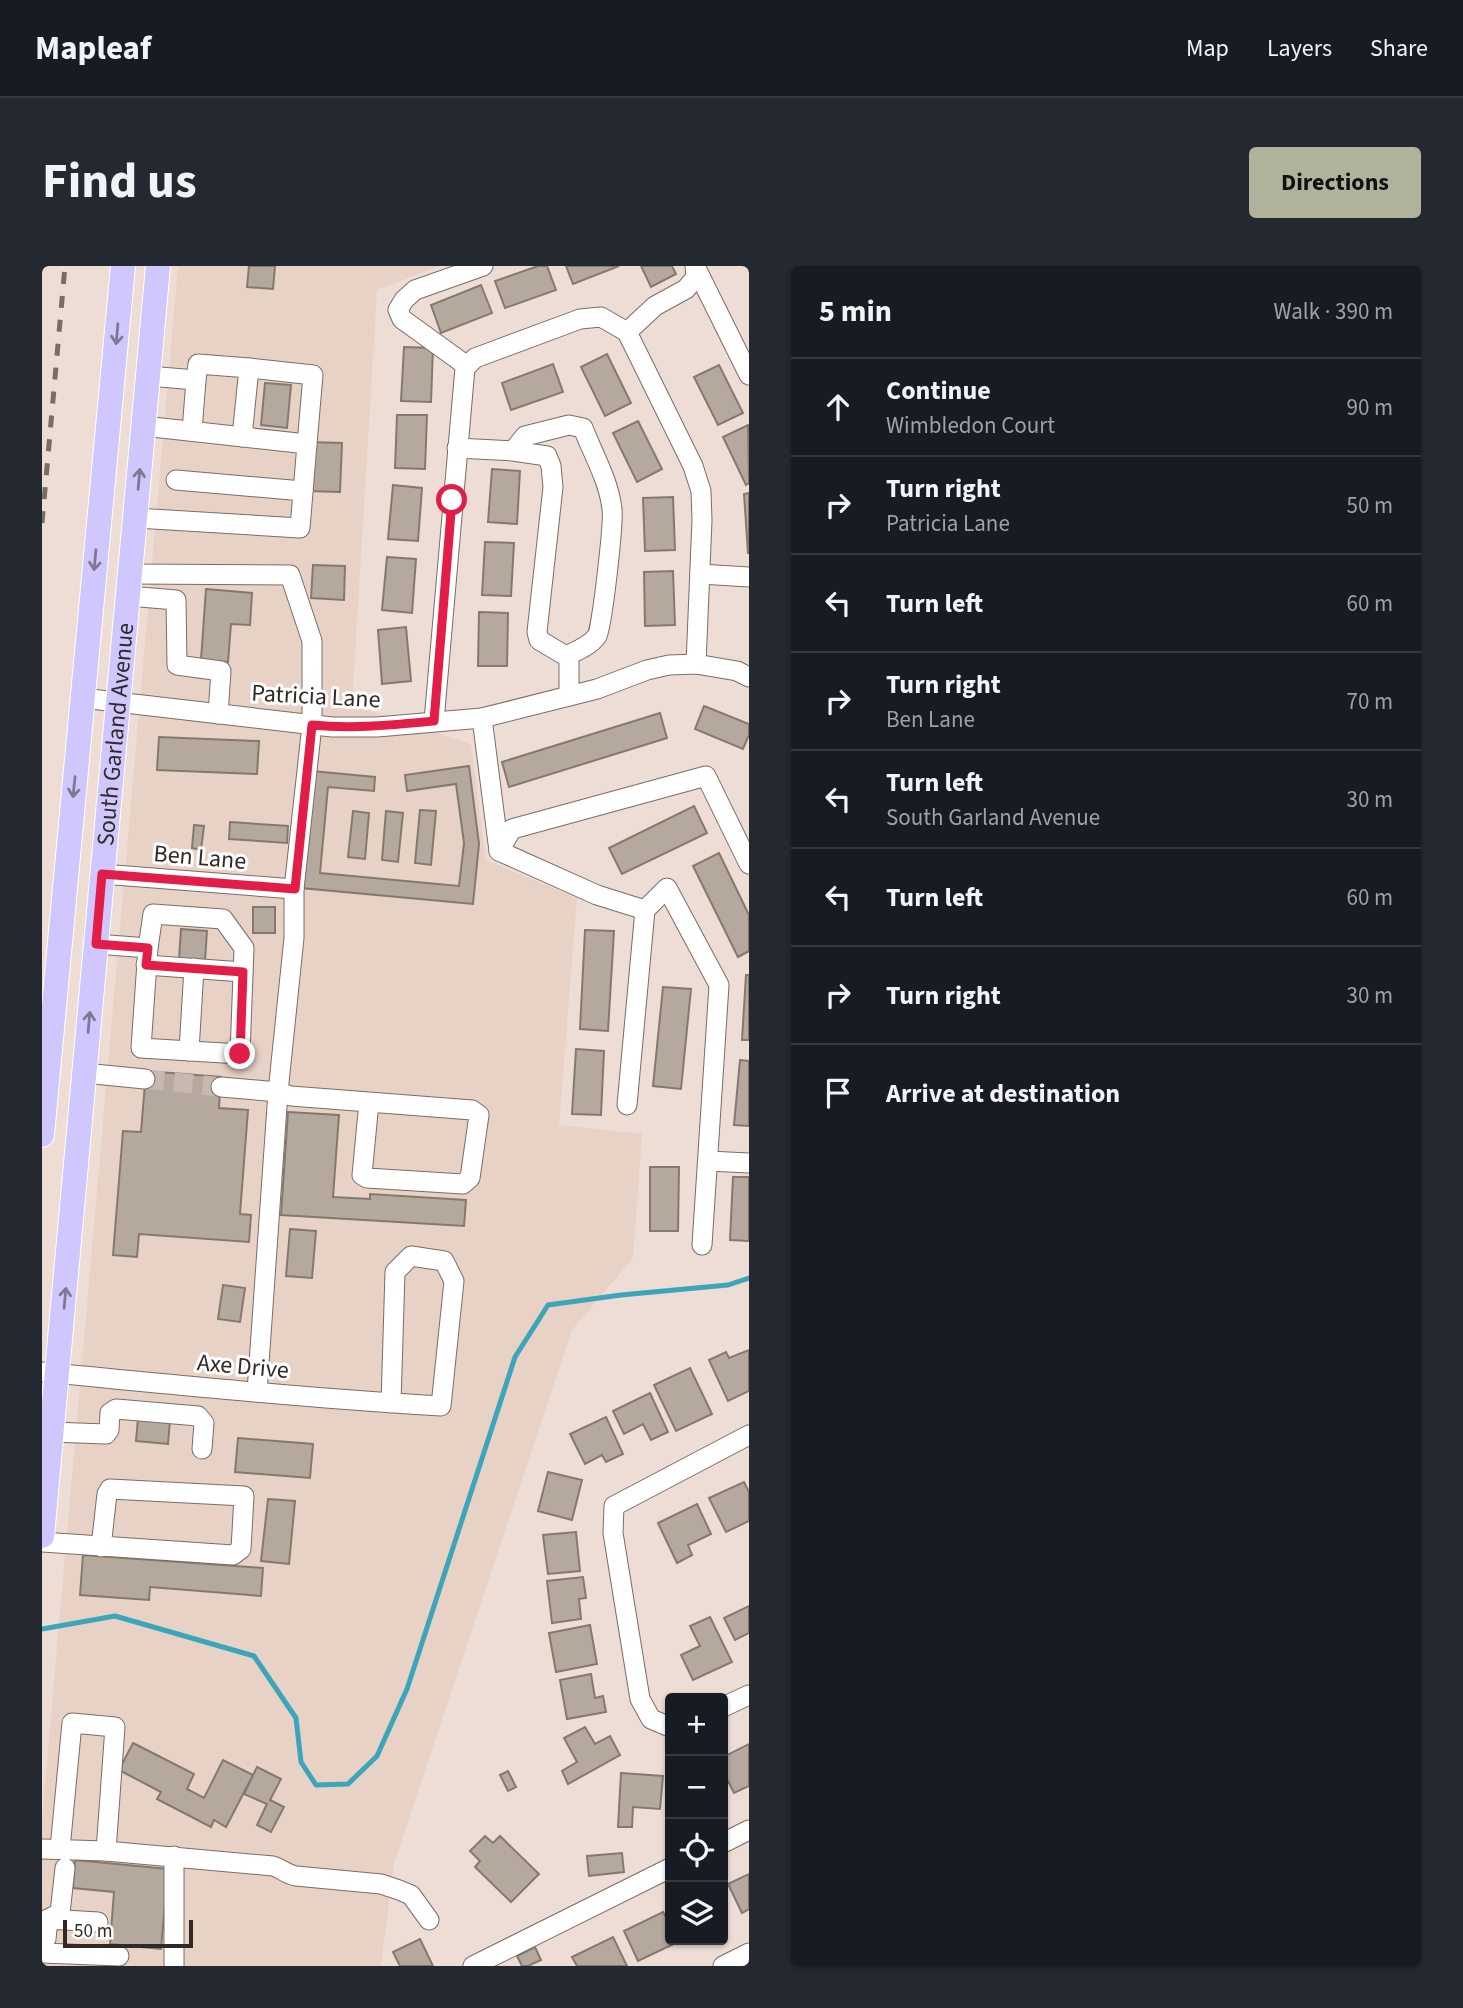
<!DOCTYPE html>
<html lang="en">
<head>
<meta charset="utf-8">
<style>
	body { margin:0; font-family:"Source Sans 3",sans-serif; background:#242831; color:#f1f3f6 }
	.controls { position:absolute; right:21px; bottom:21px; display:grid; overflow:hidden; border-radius:7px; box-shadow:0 2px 5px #0004 }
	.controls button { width:63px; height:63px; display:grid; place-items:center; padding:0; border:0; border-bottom:2px solid #363941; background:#171b24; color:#f1f3f6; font:35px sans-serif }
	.scale { position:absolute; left:21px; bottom:18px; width:130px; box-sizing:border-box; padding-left:7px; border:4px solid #302a27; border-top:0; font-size:19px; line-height:24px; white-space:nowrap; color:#302a27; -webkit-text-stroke:5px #fff; paint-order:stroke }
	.stop { position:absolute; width:21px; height:21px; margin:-16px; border:5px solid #e11d48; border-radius:50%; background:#fff }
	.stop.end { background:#e11d48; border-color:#fff; box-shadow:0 2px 7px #0008 }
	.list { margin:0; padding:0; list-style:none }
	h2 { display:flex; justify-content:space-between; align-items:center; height:91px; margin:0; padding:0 28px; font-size:30px }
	h2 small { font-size:23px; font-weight:400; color:#9ea1a6 }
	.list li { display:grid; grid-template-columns:46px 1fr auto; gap:21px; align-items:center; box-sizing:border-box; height:98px; padding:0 28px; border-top:2px solid #363941 }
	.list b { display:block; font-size:26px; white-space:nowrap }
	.list p { margin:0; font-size:23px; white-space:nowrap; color:#9ea1a6 }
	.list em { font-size:23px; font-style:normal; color:#9ea1a6 }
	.icon { flex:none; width:38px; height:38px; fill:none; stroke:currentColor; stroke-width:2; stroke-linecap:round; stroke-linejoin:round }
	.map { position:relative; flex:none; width:707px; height:1700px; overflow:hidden; border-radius:7px }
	header { display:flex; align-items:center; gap:42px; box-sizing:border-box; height:98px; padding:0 35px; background:#171b24; border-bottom:2px solid #363941 }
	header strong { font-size:33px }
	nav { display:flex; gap:38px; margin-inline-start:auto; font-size:24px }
	.intro { display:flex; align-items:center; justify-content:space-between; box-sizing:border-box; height:168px; padding:0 42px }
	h1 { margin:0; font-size:49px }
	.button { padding:18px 32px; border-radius:7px; background:#b1b29c; color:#111; font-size:24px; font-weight:700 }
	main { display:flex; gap:42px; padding:0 42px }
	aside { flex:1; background:#171b24; border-radius:7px; box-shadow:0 2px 5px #0004 }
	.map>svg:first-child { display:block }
	.built { fill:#e8d2c5 }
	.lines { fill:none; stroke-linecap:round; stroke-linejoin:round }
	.stream { stroke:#3ba6ba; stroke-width:5 }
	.building { fill:#b5a99e; stroke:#85796f; stroke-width:2 }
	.minor-tunnel { stroke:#c7b9b2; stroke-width:19; stroke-dasharray:19 10; stroke-linecap:butt }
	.minor-casing { stroke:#7a6c65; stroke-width:21 }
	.major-casing { stroke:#fff; stroke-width:26 }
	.minor { stroke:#fff; stroke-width:19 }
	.major { stroke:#cfc7fd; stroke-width:24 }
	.rail { stroke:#776d68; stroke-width:5; stroke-dasharray:12 12; stroke-linecap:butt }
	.oneway { stroke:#807892 }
	.route { stroke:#e11d48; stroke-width:9 }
	.labels { text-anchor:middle; stroke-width:6; stroke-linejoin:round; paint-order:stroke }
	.street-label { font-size:24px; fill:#302a27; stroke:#fff }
</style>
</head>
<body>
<header>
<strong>Mapleaf</strong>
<nav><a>Map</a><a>Layers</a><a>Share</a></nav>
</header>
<div class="intro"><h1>Find us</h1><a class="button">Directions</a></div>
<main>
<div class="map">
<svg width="707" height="1700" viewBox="0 0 707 1700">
	<rect width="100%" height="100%" fill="#edddd5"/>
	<polygon class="built" points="136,0 398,0 335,24 310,439 429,478 444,594 535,632 517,859 600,868 591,992 530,1064 352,1598 339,1700 0,1700 0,1553"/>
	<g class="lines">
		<polyline class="stream" points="0,1363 73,1350 212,1390 254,1452 259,1496 274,1519 306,1518 335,1490 365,1423 473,1091 506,1039 579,1029 686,1019 707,1012"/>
	</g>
	<g class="building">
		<polygon points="207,0 233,0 231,23 205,21"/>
		<polygon points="496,0 505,0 514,24 463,42 453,15"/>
		<polygon points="524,0 577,0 531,18"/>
		<polygon points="599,0 630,0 634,8 609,21"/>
		<polygon points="439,19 450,47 399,67 389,39"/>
		<polygon points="362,81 391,82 389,136 359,135"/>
		<polygon points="565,88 589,137 563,150 539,101"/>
		<polygon points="511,98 521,126 469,144 460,117"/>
		<polygon points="677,99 701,147 676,159 652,111"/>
		<polygon points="223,117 249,119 245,162 219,159"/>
		<polygon points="355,149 385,149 383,203 353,202"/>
		<polygon points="596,155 620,203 595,216 571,167"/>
		<polygon points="706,159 707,217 704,219 681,171"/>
		<polygon points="268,176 300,177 298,226 266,225"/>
		<polygon points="450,203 478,205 475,258 446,256"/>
		<polygon points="351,219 380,222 376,275 346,273"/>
		<polygon points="707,227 707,287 706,287 702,228"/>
		<polygon points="631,231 633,284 603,285 601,232"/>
		<polygon points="443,276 472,277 469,330 440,329"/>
		<polygon points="345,291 374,293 370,347 340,344"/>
		<polygon points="271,299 303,300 302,334 269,332"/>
		<polygon points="631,305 633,359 603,360 602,306"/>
		<polygon points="164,323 210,327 208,359 189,358 186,396 159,394"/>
		<polygon points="437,346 466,347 465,400 436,400"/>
		<polygon points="364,361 369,415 340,418 336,364"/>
		<polygon points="662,440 707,458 707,469 701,483 653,463"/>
		<polygon points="618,447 625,472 467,521 460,496"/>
		<polygon points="117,471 217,475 215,508 115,504"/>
		<polygon points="427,500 437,578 431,638 259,622 271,505 333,511 332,525 286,521 278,607 417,620 422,577 414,518 365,525 363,509"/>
		<polygon points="652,540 665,567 580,608 567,582"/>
		<polygon points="378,544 394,545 389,599 373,597"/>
		<polygon points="311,545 327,547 323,593 306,591"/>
		<polygon points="344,545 361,547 356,596 340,594"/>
		<polygon points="188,556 246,560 245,577 187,573"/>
		<polygon points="152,559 162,560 159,584 150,582"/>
		<polygon points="677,587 707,649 707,685 696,691 651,600"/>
		<rect x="211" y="641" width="22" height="26"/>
		<polygon points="139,663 165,665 163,695 137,693"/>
		<polygon points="543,664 572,665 566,765 538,763"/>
		<polygon points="704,709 707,709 707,774 700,774"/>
		<polygon points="621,721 649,723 639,823 611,820"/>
		<polygon points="534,783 562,785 559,849 530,848"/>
		<polygon points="698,794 707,795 707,860 692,859"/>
		<polygon points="104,805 179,811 177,842 206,844 198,948 209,949 207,976 97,968 95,991 71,989 81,865 99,866"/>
		<polygon points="246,846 297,849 291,931 328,933 328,928 424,934 422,960 239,949"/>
		<polygon points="608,901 637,901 636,965 608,965"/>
		<polygon points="691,911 707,911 707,975 688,974"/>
		<polygon points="248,963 274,965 270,1012 244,1010"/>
		<polygon points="181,1019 203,1022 198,1056 176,1053"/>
		<polygon points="707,1084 707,1125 686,1135 667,1094 684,1086 687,1092"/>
		<polygon points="648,1102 670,1148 634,1165 612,1119"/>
		<polygon points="608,1127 626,1166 609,1174 601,1158 582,1168 571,1145"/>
		<polygon points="564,1151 581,1188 564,1196 560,1189 543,1198 528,1168"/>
		<polygon points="96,1152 128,1155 126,1178 94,1175"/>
		<polygon points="196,1172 271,1178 268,1212 193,1206"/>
		<polygon points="506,1206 540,1214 530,1254 496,1245"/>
		<polygon points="702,1216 707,1226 707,1255 684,1266 667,1232"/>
		<polygon points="226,1233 253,1235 247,1298 219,1295"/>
		<polygon points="655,1238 669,1268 646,1279 650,1289 635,1297 616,1257"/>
		<polygon points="534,1266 538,1305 506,1308 501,1269"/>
		<polygon points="41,1289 221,1302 219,1330 108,1321 107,1334 38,1329"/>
		<polygon points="541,1311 544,1332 537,1333 539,1353 510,1357 505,1315"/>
		<polygon points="707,1340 707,1367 693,1374 682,1352"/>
		<polygon points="668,1351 690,1396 651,1414 639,1389 658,1380 648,1360"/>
		<polygon points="548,1359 555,1398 514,1406 507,1367"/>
		<polygon points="549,1408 553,1432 561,1430 564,1446 525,1453 518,1414"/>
		<polygon points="543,1461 553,1478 568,1470 578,1489 526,1518 520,1505 535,1496 522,1472"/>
		<polygon points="91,1477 152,1508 145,1523 162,1532 181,1494 211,1509 184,1561 172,1554 169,1561 115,1533 119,1526 77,1504"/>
		<polygon points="707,1478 707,1520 692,1527 681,1505 681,1491"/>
		<polygon points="215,1501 239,1513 228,1534 242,1541 229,1566 215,1559 225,1538 202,1528"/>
		<polygon points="466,1505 474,1521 466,1525 458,1509"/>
		<polygon points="579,1507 621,1510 618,1543 591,1541 590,1561 576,1561"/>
		<polygon points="443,1570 451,1577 458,1570 497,1608 469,1636 433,1601 438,1595 428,1585"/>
		<polygon points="580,1587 582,1606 547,1610 545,1590"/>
		<polygon points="33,1594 126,1603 119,1683 68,1678 72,1626 31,1622"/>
		<polygon points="707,1608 707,1643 700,1647 686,1618"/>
		<polygon points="621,1646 628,1659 628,1674 635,1674 636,1676 596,1695 582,1665"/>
		<polygon points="571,1671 585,1700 535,1700 530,1691"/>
		<polygon points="378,1673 391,1700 358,1700 351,1686"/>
		<polygon points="493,1681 499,1694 486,1700 480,1700 475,1690"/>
	</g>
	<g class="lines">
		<polyline class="minor-tunnel" points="103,813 179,821"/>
		<defs>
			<g id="minor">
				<polyline points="655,4 707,109"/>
				<polyline points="585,66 613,40 644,23 654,11 653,0"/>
				<polyline points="425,100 360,53 356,44 362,34 373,24 441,0"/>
				<polyline points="106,110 154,114 150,165"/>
				<polyline points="154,114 156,98 207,102"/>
				<polyline points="200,171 207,102 271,109 265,178"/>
				<path d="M415 182 471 185 483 170 527 159 541 162C551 188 567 215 570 243 572 255 560 363 555 370 548 380 534 385 524 390L497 374 495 366 511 221 509 200 505 190 471 185"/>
				<polyline points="134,214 261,225"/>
				<polyline points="94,252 258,262 265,178 101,160"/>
				<polyline points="88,308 248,309 270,375 270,459 252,623 252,672 236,826 179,821"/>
				<polyline points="658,308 707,311"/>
				<polyline points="86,330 134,334 135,399 179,405 176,448"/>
				<polyline points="527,389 527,430"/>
				<polyline points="40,432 290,461 335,461 440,452 555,423 605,404 627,399 654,398 695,405 707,411"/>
				<polyline points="440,452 457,585 555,629 603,644 625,622 677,719 660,979"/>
				<polyline points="392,455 423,102 433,92 538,53 559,51 585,66 651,200 659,225 660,254 654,398"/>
				<polyline points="457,585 470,563 664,510 707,598"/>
				<polyline points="60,608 252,623"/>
				<polygon points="111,648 181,653 202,682 198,788 99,782 106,682"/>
				<polyline points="54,678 106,682"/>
				<polyline points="104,699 201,706"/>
				<polyline points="147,785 152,702"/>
				<polyline points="42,807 103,813"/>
				<polyline points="585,839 603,644"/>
				<polyline points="666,895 707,897"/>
				<path d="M0 1106C133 1119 266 1132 399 1140L412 1015 402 995 369 990 353 1006 349 1137"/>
				<polyline points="215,1126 236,826 249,830 430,844 437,849 428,912 421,918 325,912 320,909 327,836"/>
				<polyline points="9,1166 64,1168 67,1164 68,1147 74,1143 156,1150 162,1157 160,1183"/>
				<polyline points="0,1276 191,1289 199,1283 202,1230 68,1223 65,1228 59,1281"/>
				<polyline points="681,1441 707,1429"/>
				<polyline points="628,1461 609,1453 598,1433 571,1267 572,1240 707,1169"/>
				<polyline points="681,1577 707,1564"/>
				<polyline points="0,1583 64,1585 73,1461 30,1457 18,1583"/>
				<path d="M64 1585 231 1600C241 1603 243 1608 254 1610L339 1618 357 1624 369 1629 387 1654"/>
				<polyline points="6,1653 18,1647 23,1602"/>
				<polyline points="0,1672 4,1673 6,1653 56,1656"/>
				<polyline points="0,1687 77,1690"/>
				<polyline points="132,1700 132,1590"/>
				<polyline points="431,1700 628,1602"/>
				<polyline points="681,1700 707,1687"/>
			</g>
			<g id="major">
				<polyline points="0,869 81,0"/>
				<path id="s1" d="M0 1270 116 0"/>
			</g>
		</defs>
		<use href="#minor" class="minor-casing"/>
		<use href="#major" class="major-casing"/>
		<use href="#minor" class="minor"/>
		<use href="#major" class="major"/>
		<polyline class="rail" points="0,257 23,0"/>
	</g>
	<defs><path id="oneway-shaft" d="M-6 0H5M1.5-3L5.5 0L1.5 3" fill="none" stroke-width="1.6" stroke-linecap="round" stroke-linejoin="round" transform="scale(1.75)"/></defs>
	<g class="oneway">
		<use href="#oneway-shaft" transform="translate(75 68) rotate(95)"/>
		<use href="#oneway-shaft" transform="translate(97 213) rotate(-85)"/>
		<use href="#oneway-shaft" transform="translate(53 294) rotate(95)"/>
		<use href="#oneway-shaft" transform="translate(32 521) rotate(96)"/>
		<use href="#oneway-shaft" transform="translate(47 756) rotate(-85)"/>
		<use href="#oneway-shaft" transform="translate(23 1032) rotate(-85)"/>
	</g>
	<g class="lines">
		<path class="route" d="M198 788 201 706 104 699 106 682 54 678 60 608 253 623 270 459C311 463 351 459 392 455L410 234"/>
	</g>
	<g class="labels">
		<g class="street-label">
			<text transform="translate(274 430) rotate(3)" y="8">Patricia Lane</text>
			<text dy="8" stroke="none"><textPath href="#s1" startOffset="805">South Garland Avenue</textPath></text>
			<text transform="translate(158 591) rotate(5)" y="8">Ben Lane</text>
			<text transform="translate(201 1100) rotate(5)" y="8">Axe Drive</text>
		</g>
	</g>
</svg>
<div class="controls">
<button>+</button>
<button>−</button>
<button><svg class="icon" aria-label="locate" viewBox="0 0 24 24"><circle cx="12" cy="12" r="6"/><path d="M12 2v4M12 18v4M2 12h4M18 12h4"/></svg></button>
<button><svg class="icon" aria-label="layers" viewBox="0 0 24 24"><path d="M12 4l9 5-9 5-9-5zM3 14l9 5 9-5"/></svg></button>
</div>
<div class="scale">50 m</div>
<div class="stop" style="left:410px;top:234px"></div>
<div class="stop end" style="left:198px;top:788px"></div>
</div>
<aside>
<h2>5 min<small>Walk · 390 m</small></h2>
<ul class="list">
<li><svg class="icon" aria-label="ahead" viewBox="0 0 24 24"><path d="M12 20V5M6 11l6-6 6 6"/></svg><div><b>Continue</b><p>Wimbledon Court</p></div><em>90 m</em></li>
<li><svg class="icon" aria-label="right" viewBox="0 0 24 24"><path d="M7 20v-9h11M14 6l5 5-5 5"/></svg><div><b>Turn right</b><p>Patricia Lane</p></div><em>50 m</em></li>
<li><svg class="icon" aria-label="left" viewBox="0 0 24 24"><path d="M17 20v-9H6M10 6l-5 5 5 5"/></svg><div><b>Turn left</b></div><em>60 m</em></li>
<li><svg class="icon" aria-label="right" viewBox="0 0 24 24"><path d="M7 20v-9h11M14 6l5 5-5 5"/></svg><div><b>Turn right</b><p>Ben Lane</p></div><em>70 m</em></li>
<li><svg class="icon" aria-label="left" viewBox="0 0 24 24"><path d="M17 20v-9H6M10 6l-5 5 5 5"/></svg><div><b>Turn left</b><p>South Garland Avenue</p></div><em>30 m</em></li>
<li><svg class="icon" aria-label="left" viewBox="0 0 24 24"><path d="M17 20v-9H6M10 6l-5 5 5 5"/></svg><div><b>Turn left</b></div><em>60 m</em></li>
<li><svg class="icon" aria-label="right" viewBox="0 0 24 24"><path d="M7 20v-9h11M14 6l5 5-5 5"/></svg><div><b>Turn right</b></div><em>30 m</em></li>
<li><svg class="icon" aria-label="arrive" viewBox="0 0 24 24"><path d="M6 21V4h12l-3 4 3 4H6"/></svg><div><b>Arrive at destination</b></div></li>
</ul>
</aside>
</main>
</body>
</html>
